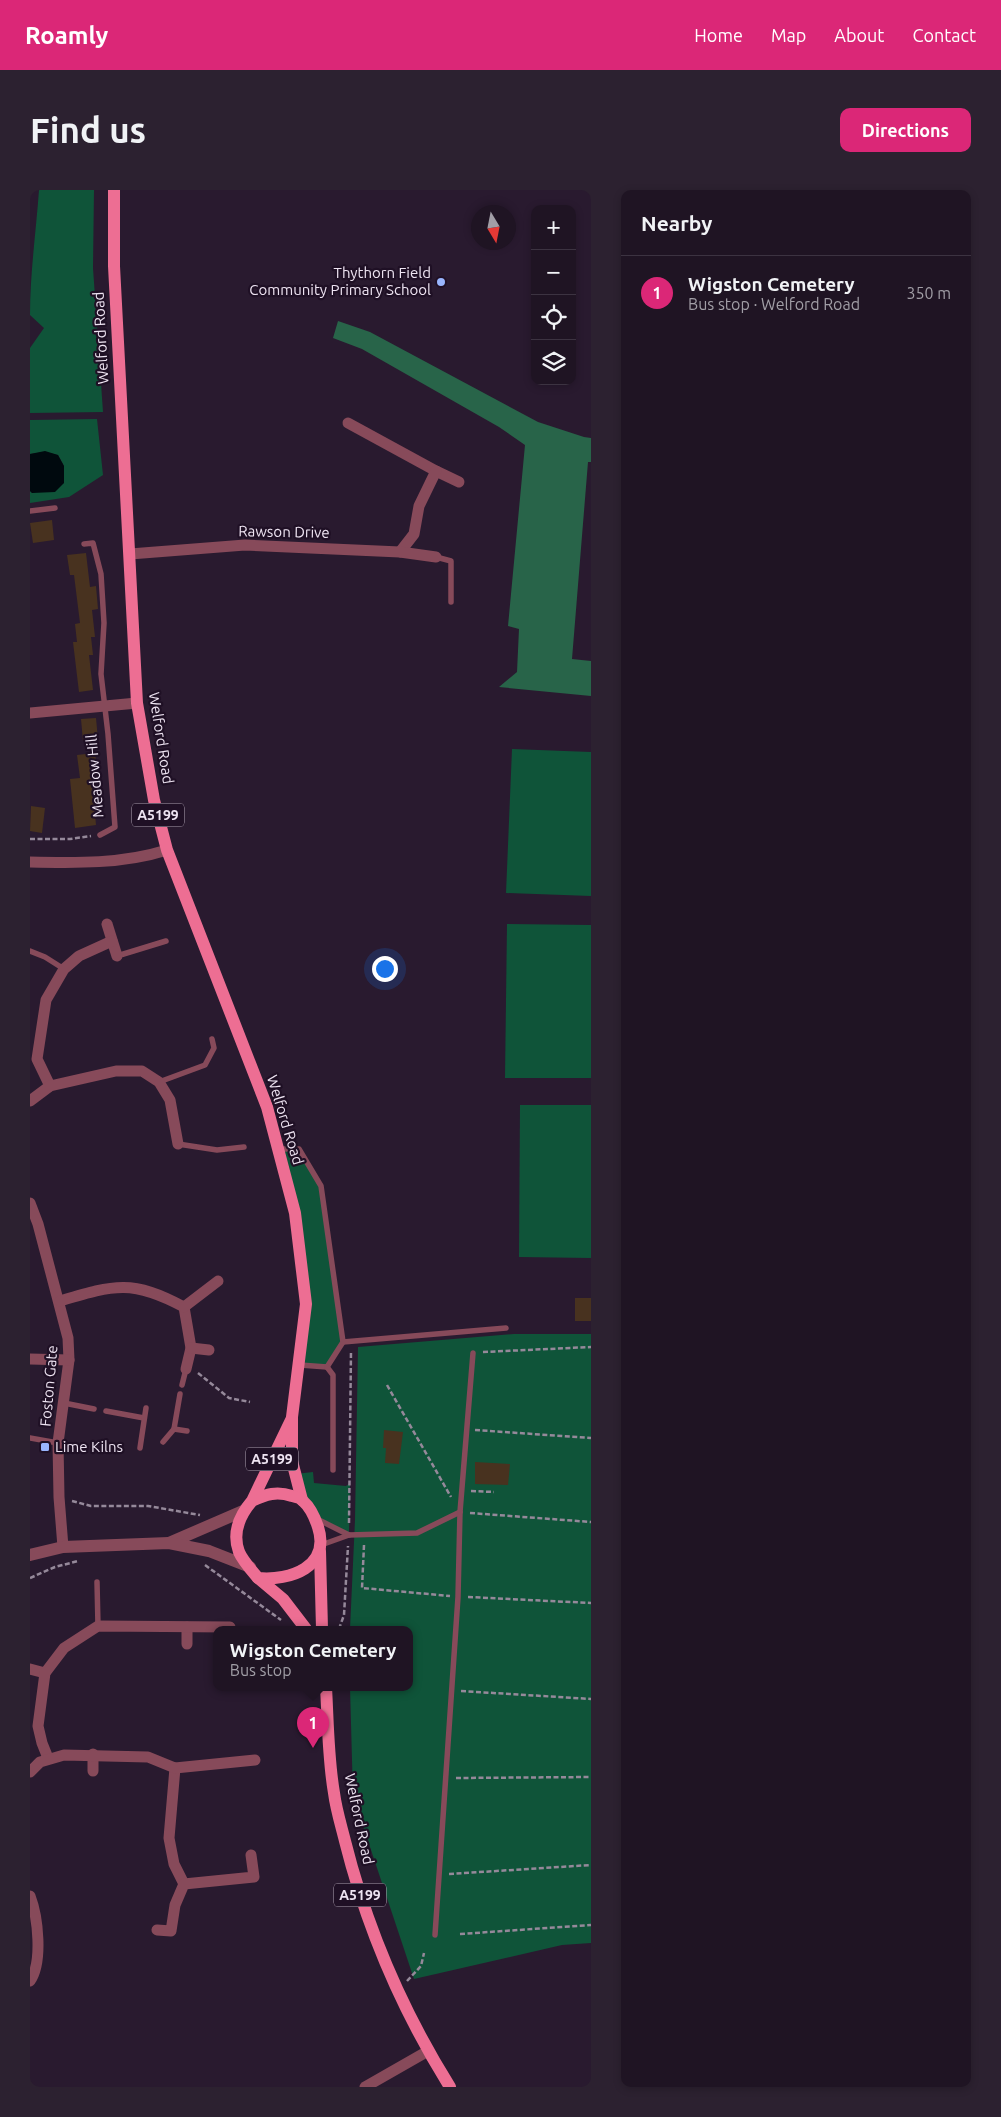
<!DOCTYPE html>
<html lang="en">
<head>
<meta charset="utf-8">
<style>
	body { margin:0; font-family:Ubuntu,sans-serif; background:#2c2130; color:#f1f3f6 }
	.controls { position:absolute; right:15px; top:15px; display:grid; overflow:hidden; border-radius:10px; box-shadow:0 2px 8px #0003 }
	.controls button { width:45px; height:45px; display:grid; place-items:center; padding:0; border:0; border-bottom:1px solid #3c3341; background:#1f1423; color:#f1f3f6; font:25px sans-serif }
	.compass { position:absolute; left:441px; top:15px; width:45px; height:45px; border-radius:50%; background:#1f1423; box-shadow:0 2px 8px #0003; rotate:170deg }
	.you { position:absolute; left:354px; top:778px; width:18px; height:18px; margin:-12px; border:4px solid #fff; border-radius:50%; background:#1a73e8; box-shadow:0 0 0 8px #1a73e833 }
	.badge { display:grid; place-items:center; width:32px; height:32px; border-radius:50%; background:#db2777; color:#fff; font-size:16px; font-weight:700 }
	.pin { position:absolute; translate:-50% -41px; filter:drop-shadow(0 1px 2px #0008) }
	.pin::after { content:''; position:absolute; top:26px; width:18px; height:15px; background:inherit; clip-path:polygon(0 0,100% 0,50% 100%) }
	.popup { position:absolute; left:183px; top:1436px; width:200px; height:65px; box-sizing:border-box; display:grid; place-content:center; border-radius:10px; background:#1f1423; filter:drop-shadow(0 1px 4px #0005); font-size:16px; white-space:nowrap; color:#a19ea6 }
	.popup b { font-size:19px; color:#f1f3f6 }
	.popup::after { content:''; position:absolute; left:50%; top:100%; margin-left:-10px; border:10px solid transparent; border-top-color:#1f1423 }
	.list { margin:0; padding:0; list-style:none }
	h2 { display:flex; justify-content:space-between; align-items:center; height:65px; margin:0; padding:0 20px; font-size:21px }
	h2 small { font-size:16px; font-weight:400; color:#a19ea6 }
	.list li { display:grid; grid-template-columns:32px 1fr auto; gap:15px; align-items:center; box-sizing:border-box; height:75px; padding:0 20px; border-top:1px solid #3c3341 }
	.list b { display:block; font-size:19px; white-space:nowrap }
	.list p { margin:0; font-size:16px; white-space:nowrap; color:#a19ea6 }
	.list em { font-size:16px; font-style:normal; color:#a19ea6 }
	.icon { flex:none; width:28px; height:28px; fill:none; stroke:currentColor; stroke-width:2; stroke-linecap:round; stroke-linejoin:round }
	.map { position:relative; flex:none; width:561px; height:1897px; overflow:hidden; border-radius:10px }
	header { display:flex; align-items:center; gap:30px; box-sizing:border-box; height:70px; padding:0 25px; background:#db2777; color:#fff }
	header strong { font-size:24px }
	nav { display:flex; gap:28px; margin-inline-start:auto; font-size:18px }
	.intro { display:flex; align-items:center; justify-content:space-between; box-sizing:border-box; height:120px; padding:0 30px }
	h1 { margin:0; font-size:35px }
	.button { padding:12px 22px; border-radius:10px; background:#db2777; color:#fff; font-size:18px; font-weight:700 }
	main { display:flex; gap:30px; padding:0 30px }
	aside { flex:1; background:#1f1423; border-radius:10px; box-shadow:0 2px 8px #0003 }
	.map>svg:first-child { display:block }
	.green { fill:#0f5439 }
	.forest { fill:#286449 }
	.water { fill:#00090e }
	.building { fill:#48321f }
	.lines { fill:none; stroke-linecap:round; stroke-linejoin:round }
	.path { stroke:#95899a; stroke-width:2.5; stroke-dasharray:5 2.5; stroke-linecap:butt }
	.service { stroke:#874a5a; stroke-width:5.5 }
	.minor { stroke:#874a5a; stroke-width:11 }
	.tertiary { stroke:#874a5a; stroke-width:12 }
	.primary { stroke:#ed6e93; stroke-width:12 }
	.poi-dot { fill:#99b5fd; stroke:#1f1025; stroke-width:2 }
	.labels { text-anchor:middle; stroke-width:4.5; stroke-linejoin:round; paint-order:stroke }
	.shield { fill:#1f1025; stroke:#b0a4b4; stroke-width:1 }
	.shield-label { font-size:14px; font-weight:bold; fill:#eee4f2 }
	.poi-label { font-size:15px; fill:#eee4f2; stroke:#1f1025; text-anchor:end }
	.street-label { font-size:15px; fill:#eee4f2; stroke:#1f1025 }
</style>
</head>
<body>
<header>
<strong>Roamly</strong>
<nav><a>Home</a><a>Map</a><a>About</a><a>Contact</a></nav>
</header>
<div class="intro"><h1>Find us</h1><a class="button">Directions</a></div>
<main>
<div class="map">
<svg width="561" height="1897" viewBox="0 0 561 1897">
	<rect width="100%" height="100%" fill="#291a2f"/>
	<g class="green">
		<path d="M9 0H64L63 78 73 222 0 223V158L14 138 0 125C0 83 6 42 9 0Z"/>
		<polygon points="67,229 73,285 39,307 0,313 0,301 2,303 34,293 34,276 28,265 15,262 0,264 0,230"/>
		<polygon points="482,559 561,562 561,706 476,703"/>
		<polygon points="477,734 561,735 561,888 475,888"/>
		<polygon points="490,915 561,915 561,1068 489,1067"/>
		<polygon points="248,959 269,959 291,996 313,1152 297,1177 270,1175 276,1114"/>
		<polygon points="484,1144 561,1144 561,1753 532,1755 384,1789 323,1606 320,1497 379,1497 379,1439 320,1439 325,1330 328,1157"/>
		<polygon points="283,1282 284,1293 316,1296 320,1293 319,1345 285,1327 265,1284"/>
	</g>
	<polygon class="forest" points="308,131 340,142 508,232 554,247 561,248 561,272 558,272 542,469 561,471 561,506 469,497 487,482 489,439 478,436 495,255 469,237 332,159 303,148"/>
	<polygon class="water" points="15,261 28,265 34,276 34,293 25,302 2,303 0,301 0,264"/>
	<g class="building">
		<polygon points="22,330 24,350 3,353 0,333"/>
		<polygon points="56,363 60,397 66,396 68,419 62,420 65,447 61,447 63,465 59,465 63,500 49,502 43,452 47,452 45,434 50,433 44,385 40,385 37,365"/>
		<polygon points="66,528 68,550 53,551 51,529"/>
		<polygon points="65,563 67,578 61,579 66,635 45,638 40,589 50,588 47,565"/>
		<polygon points="1,616 15,618 12,643 0,641"/>
		<rect x="545" y="1108" width="16" height="23"/>
		<polygon points="354,1240 373,1242 369,1274 355,1273 356,1258 353,1258"/>
		<polygon points="445,1272 480,1274 478,1295 445,1294"/>
	</g>
	<g class="lines">
		<g class="path">
			<polyline points="0,649 40,649 61,646"/>
			<polyline points="453,1162 561,1157"/>
			<polyline points="168,1183 199,1208 220,1212"/>
			<polyline points="357,1195 421,1307"/>
			<polyline points="445,1240 561,1248"/>
			<polyline points="441,1301 464,1302"/>
			<polyline points="42,1311 61,1316 118,1316 170,1325"/>
			<polyline points="440,1323 561,1332"/>
			<polyline points="319,1333 321,1161"/>
			<polyline points="334,1355 332,1398 420,1406"/>
			<polyline points="175,1375 251,1430"/>
			<polyline points="0,1388 25,1377 48,1371"/>
			<polyline points="438,1407 561,1413"/>
			<polyline points="309,1439 314,1425 318,1356"/>
			<polyline points="431,1501 561,1509"/>
			<polyline points="426,1588 561,1587"/>
			<polyline points="419,1684 561,1675"/>
			<polyline points="430,1744 561,1735"/>
			<polyline points="377,1791 391,1776 394,1763"/>
		</g>
		<g class="service">
			<polyline points="0,321 25,318"/>
			<polyline points="54,354 63,353 71,384 74,433 71,484 78,544 85,637 70,645"/>
			<polyline points="406,367 421,371 421,412"/>
			<polyline points="0,761 15,767 34,779"/>
			<polyline points="87,766 136,751"/>
			<polyline points="129,892 175,875 184,858 182,849"/>
			<polyline points="148,954 187,960 214,957"/>
			<polyline points="248,959 269,959 291,996 313,1152 297,1177 270,1175"/>
			<polyline points="313,1152 476,1138"/>
			<polyline points="297,1177 303,1185 303,1280"/>
			<polyline points="152,1195 156,1179"/>
			<polyline points="34,1213 64,1219"/>
			<polyline points="76,1221 114,1228"/>
			<polyline points="144,1239 150,1204"/>
			<polyline points="0,1248 28,1253"/>
			<polyline points="133,1252 144,1239 157,1241"/>
			<polyline points="110,1258 116,1218"/>
			<polyline points="287,1329 319,1345"/>
			<polyline points="291,1355 319,1345 387,1343 430,1322"/>
			<polyline points="67,1392 68,1436"/>
			<polyline points="405,1745 428,1407 430,1322 443,1163"/>
		</g>
		<g class="minor">
			<polyline points="318,233 406,281 429,292"/>
			<polyline points="370,362 384,344 389,316 406,281"/>
			<polyline points="100,364 215,355 370,362 406,367"/>
			<polyline points="0,523 107,513"/>
			<path d="M0 672C46 673 93 674 137 660"/>
			<polyline points="77,734 87,766"/>
			<polyline points="20,896 7,869 16,810 34,779 49,766 82,751"/>
			<polyline points="0,911 20,896 86,881 112,881 129,892 140,910 148,954"/>
			<polyline points="0,1013 8,1034 38,1148 39,1170 28,1253 29,1307 33,1357"/>
			<path d="M30 1111C84 1095 102 1089 154 1117L161 1158 156 1179"/>
			<polyline points="154,1117 188,1091"/>
			<polyline points="161,1158 179,1160"/>
			<polyline points="0,1169 39,1170"/>
			<polyline points="157,1437 157,1454"/>
			<polyline points="0,1479 15,1483"/>
			<polyline points="63,1564 63,1581"/>
			<polyline points="18,1568 12,1553 8,1536 15,1483 34,1458 68,1436 200,1437"/>
			<polyline points="145,1578 139,1648 144,1674 154,1694"/>
			<polyline points="0,1582 10,1572 34,1565 118,1567 145,1578 225,1570"/>
			<path d="M0 1706C8 1727 13 1772 0 1791"/>
			<polyline points="127,1740 141,1741 145,1715 154,1694 224,1687 221,1665"/>
			<polyline points="335,1897 398,1861"/>
		</g>
		<g class="tertiary">
			<polyline points="139,1353 213,1321"/>
			<polyline points="0,1365 33,1357 139,1353 179,1361 220,1377"/>
		</g>
		<g class="primary">
			<polyline points="84,0 84,76 107,513 124,610 137,660 237,917 265,1023 276,1114 262,1227 262,1271 272,1310"/>
			<path d="M222 1311C236 1304 247 1301 262 1306 266 1307 271 1308 273 1311 280 1317 285 1328 288 1337 301 1377 260 1391 228 1388 222 1381 213 1371 209 1362 202 1343 210 1325 222 1311L261 1230"/>
			<polyline points="290,1361 292,1439"/>
			<polyline points="228,1388 253,1409 276,1439"/>
			<path d="M296 1497C298 1532 298 1568 304 1603 306 1619 311 1635 315 1651 337 1739 372 1820 420 1897"/>
		</g>
	</g>
	<g class="poi-dot">
		<circle cx="411" cy="92" r="5"/>
		<rect x="10" y="1252" width="10" height="10" rx="2.5"/>
	</g>
	<g class="labels">
		<g class="shield">
			<rect x="102" y="613.5" width="52" height="23" rx="4"/>
			<rect x="216" y="1257.5" width="52" height="23" rx="4"/>
			<rect x="304" y="1693.5" width="52" height="23" rx="4"/>
		</g>
		<g class="shield-label">
			<text x="128" y="630">A5199</text>
			<text x="242" y="1274">A5199</text>
			<text x="330" y="1710">A5199</text>
		</g>
		<g class="poi-label">
			<text x="401" y="88">Thythorn Field<tspan x="401" dy="17">Community Primary School</tspan></text>
			<text x="25" y="1262" text-anchor="start">Lime Kilns</text>
		</g>
		<g class="street-label">
			<text transform="translate(71 148) rotate(-93)" y="5">Welford Road</text>
			<text transform="translate(254 342) rotate(1)" y="5">Rawson Drive</text>
			<text transform="translate(131 548) rotate(81)" y="5">Welford Road</text>
			<text transform="translate(65 586) rotate(-95)" y="5">Meadow Hill</text>
			<text transform="translate(255 930) rotate(73)" y="5">Welford Road</text>
			<text transform="translate(19 1196) rotate(-85)" y="5">Foston Gate</text>
			<text transform="translate(329 1629) rotate(78)" y="5">Welford Road</text>
		</g>
	</g>
</svg>
<div class="controls">
<button>+</button>
<button>−</button>
<button><svg class="icon" aria-label="locate" viewBox="0 0 24 24"><circle cx="12" cy="12" r="6"/><path d="M12 2v4M12 18v4M2 12h4M18 12h4"/></svg></button>
<button><svg class="icon" aria-label="layers" viewBox="0 0 24 24"><path d="M12 4l9 5-9 5-9-5zM3 14l9 5 9-5"/></svg></button>
</div>
<svg class="compass" viewBox="-18 -18 36 36"><path d="M0-13l5 13h-10z" fill="#e53935"/><path d="M0 13l5-13h-10z" fill="#a19ea6"/></svg>
<div class="you"></div>
<div class="pin badge" style="left:283px;top:1558px">1</div>
<div class="popup"><b>Wigston Cemetery</b>Bus stop</div>
</div>
<aside>
<h2>Nearby<small></small></h2>
<ul class="list">
<li><span class="badge">1</span><div><b>Wigston Cemetery</b><p>Bus stop · Welford Road</p></div><em>350 m</em></li>
</ul>
</aside>
</main>
</body>
</html>
